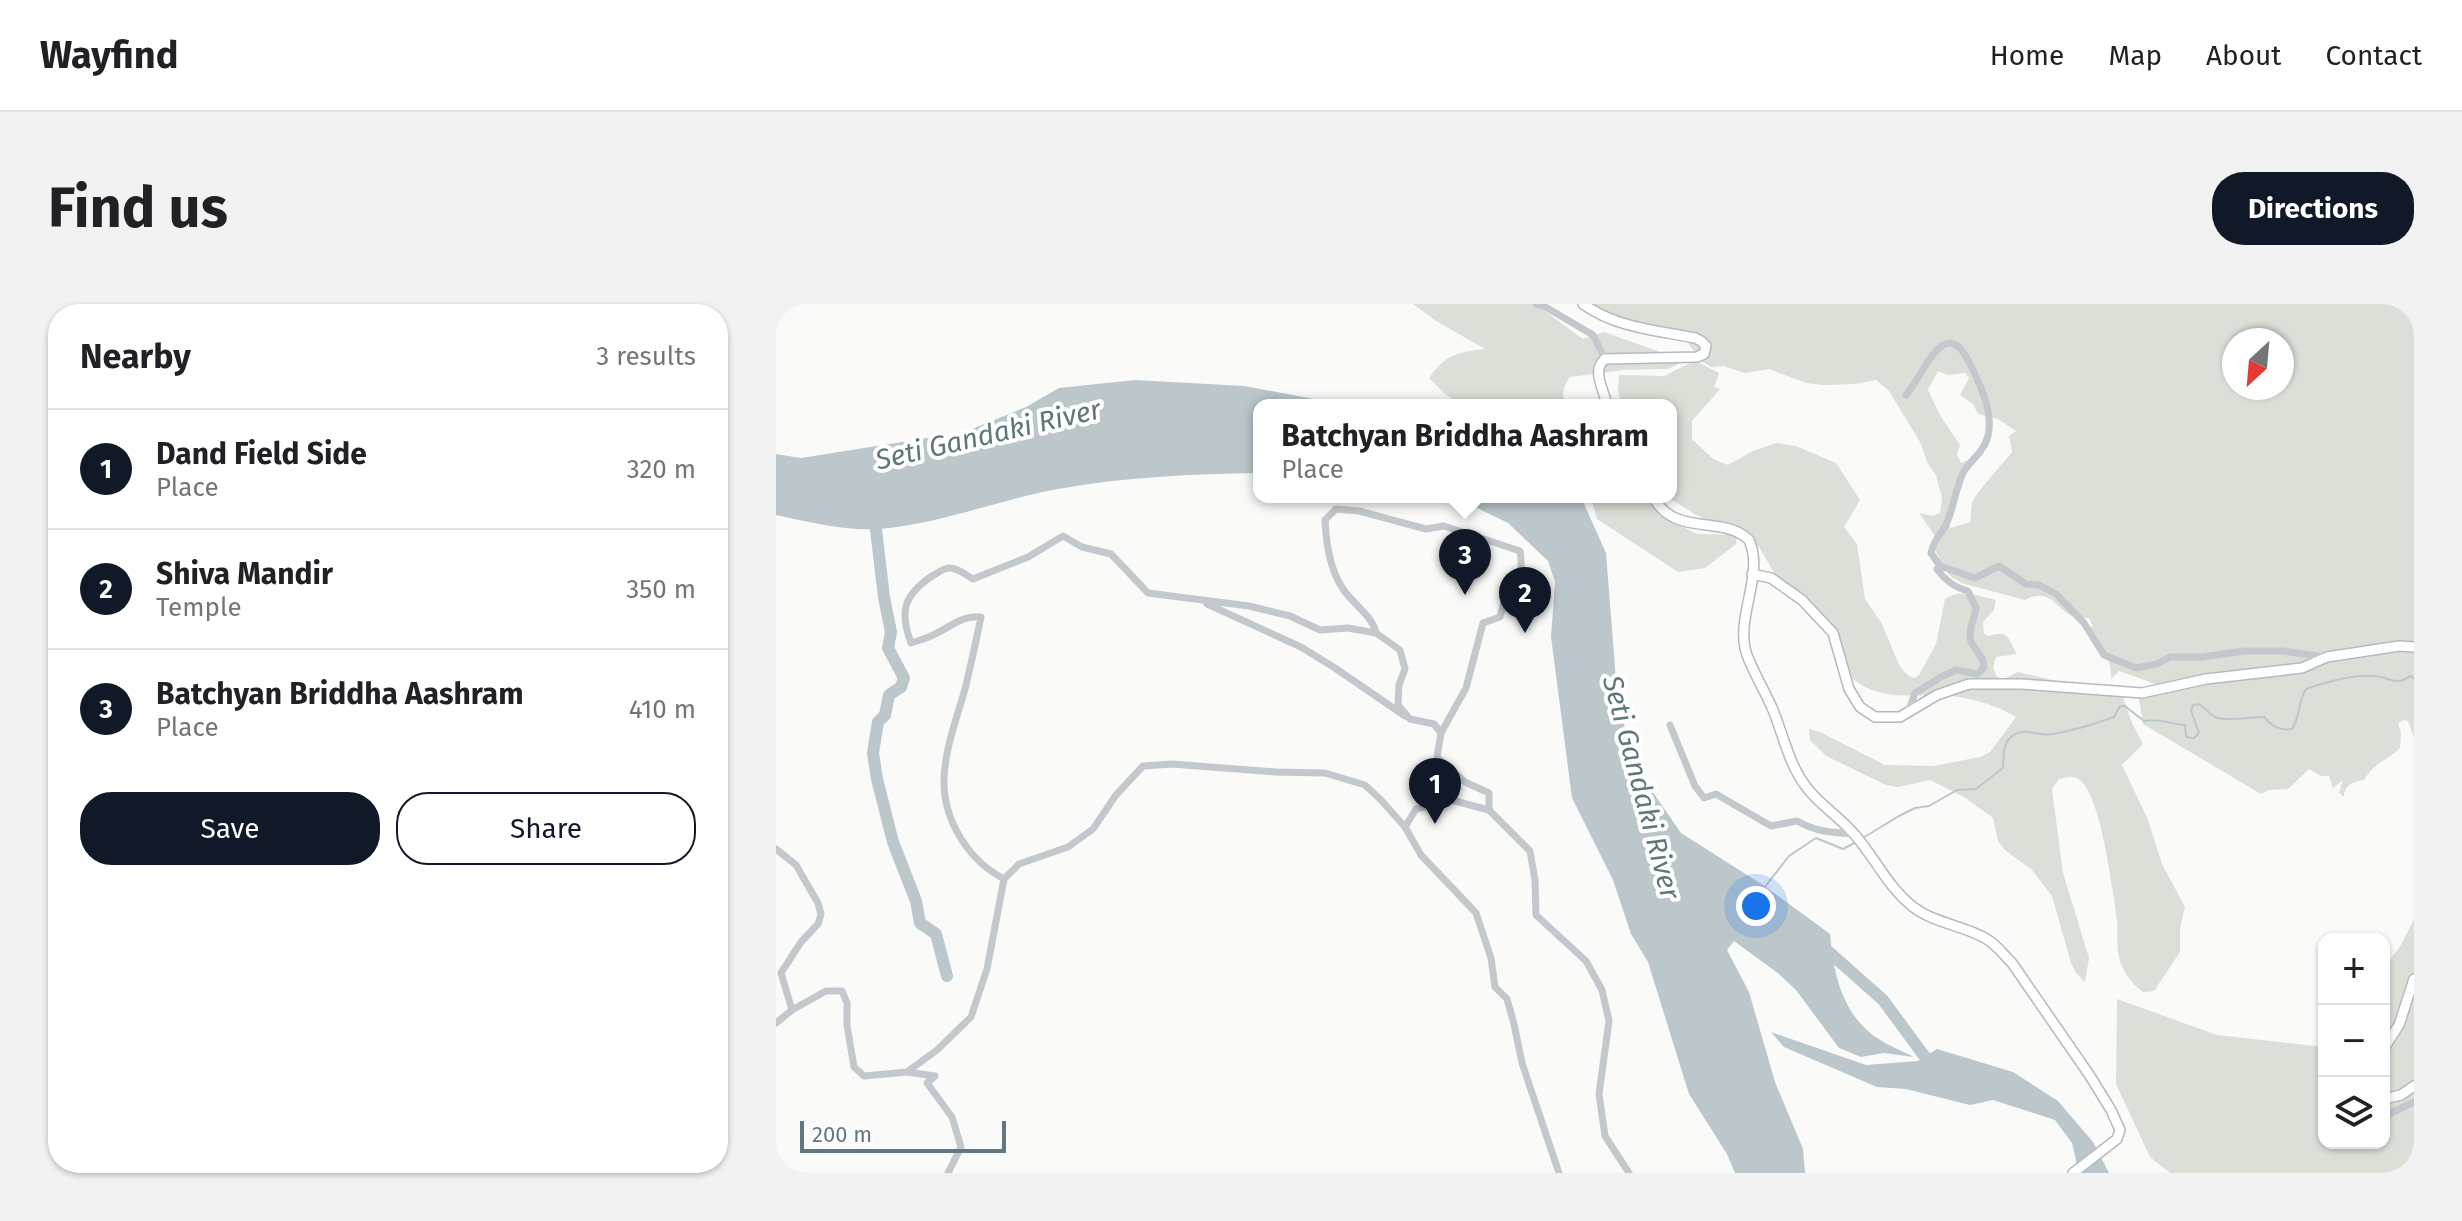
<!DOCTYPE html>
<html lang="en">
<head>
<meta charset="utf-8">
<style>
	body { margin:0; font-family:"Fira Sans",sans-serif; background:#f2f2f2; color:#202124 }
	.controls { position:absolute; right:24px; bottom:24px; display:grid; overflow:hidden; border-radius:16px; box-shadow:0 2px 6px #0004 }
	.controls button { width:72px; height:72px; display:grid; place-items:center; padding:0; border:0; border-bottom:2px solid #e0e0e0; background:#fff; color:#202124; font:40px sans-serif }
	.compass { position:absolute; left:1446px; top:24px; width:72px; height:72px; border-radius:50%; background:#fff; box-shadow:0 2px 6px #0004; rotate:206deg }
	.scale { position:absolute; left:24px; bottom:20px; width:206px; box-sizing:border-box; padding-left:8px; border:4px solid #657683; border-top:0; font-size:22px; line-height:28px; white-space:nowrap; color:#657683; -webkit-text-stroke:6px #fff; paint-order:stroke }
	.you { position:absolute; left:980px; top:602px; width:28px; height:28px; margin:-20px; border:6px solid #fff; border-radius:50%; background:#1a73e8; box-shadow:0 0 0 12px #1a73e833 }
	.badge { display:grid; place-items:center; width:52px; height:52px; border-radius:50%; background:#111827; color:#fff; font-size:26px; font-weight:700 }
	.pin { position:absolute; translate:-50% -66px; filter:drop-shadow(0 2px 4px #0008) }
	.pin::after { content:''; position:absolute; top:42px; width:28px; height:24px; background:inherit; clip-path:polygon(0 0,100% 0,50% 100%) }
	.popup { position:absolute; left:477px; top:95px; width:424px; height:104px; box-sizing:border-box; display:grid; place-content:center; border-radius:16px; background:#fff; filter:drop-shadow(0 2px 6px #0005); font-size:26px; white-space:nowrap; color:#757577 }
	.popup b { font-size:30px; color:#202124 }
	.popup::after { content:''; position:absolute; left:50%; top:100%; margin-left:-16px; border:16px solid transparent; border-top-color:#fff }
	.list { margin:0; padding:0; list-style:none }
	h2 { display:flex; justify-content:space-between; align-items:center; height:104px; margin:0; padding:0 32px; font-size:34px }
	h2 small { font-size:26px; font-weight:400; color:#757577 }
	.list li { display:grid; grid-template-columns:52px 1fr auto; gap:24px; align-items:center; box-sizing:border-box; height:120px; padding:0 32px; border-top:2px solid #e0e0e0 }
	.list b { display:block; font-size:30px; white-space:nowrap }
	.list p { margin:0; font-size:26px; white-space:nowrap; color:#757577 }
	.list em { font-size:26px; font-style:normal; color:#757577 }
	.actions { display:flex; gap:16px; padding:24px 32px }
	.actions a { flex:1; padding:18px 0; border:2px solid #111827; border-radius:32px; text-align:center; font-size:28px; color:#111827 }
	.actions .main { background:#111827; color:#fff }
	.icon { flex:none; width:44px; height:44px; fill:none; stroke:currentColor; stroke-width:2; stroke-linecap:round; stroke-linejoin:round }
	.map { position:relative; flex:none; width:1638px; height:869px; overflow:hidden; border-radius:32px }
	header { display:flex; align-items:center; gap:48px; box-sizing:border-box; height:112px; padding:0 40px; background:#fff; border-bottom:2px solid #e0e0e0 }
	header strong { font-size:38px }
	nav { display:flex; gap:44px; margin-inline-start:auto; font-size:28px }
	.intro { display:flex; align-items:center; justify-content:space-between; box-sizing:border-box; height:192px; padding:0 48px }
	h1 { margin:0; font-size:56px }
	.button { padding:20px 36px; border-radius:32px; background:#111827; color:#fff; font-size:28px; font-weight:700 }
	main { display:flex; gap:48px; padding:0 48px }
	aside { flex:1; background:#fff; border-radius:32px; box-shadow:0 2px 6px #0004 }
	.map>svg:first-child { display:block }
	.green { fill:#dadfd7; fill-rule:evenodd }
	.water { fill:#bbc7cb }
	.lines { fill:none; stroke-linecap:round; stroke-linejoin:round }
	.stream { stroke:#bbc7cb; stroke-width:2 }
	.river { stroke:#bbc7cb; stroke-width:12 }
	.major-casing { stroke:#b5babe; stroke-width:12 }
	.minor { stroke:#c3c8cc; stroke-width:7 }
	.major { stroke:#fff; stroke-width:9 }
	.labels { text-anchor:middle; stroke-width:8; stroke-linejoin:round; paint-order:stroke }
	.water-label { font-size:28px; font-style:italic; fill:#60757c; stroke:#fff }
</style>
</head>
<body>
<header>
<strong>Wayfind</strong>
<nav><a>Home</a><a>Map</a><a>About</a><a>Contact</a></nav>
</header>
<div class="intro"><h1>Find us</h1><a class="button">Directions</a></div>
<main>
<aside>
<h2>Nearby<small>3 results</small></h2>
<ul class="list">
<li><span class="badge">1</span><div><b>Dand Field Side</b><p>Place</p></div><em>320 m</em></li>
<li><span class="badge">2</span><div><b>Shiva Mandir</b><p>Temple</p></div><em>350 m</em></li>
<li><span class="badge">3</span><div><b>Batchyan Briddha Aashram</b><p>Place</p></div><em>410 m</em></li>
</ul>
<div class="actions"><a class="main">Save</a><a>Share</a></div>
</aside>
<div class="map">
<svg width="1638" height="869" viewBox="0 0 1638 869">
	<rect width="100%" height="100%" fill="#fafaf8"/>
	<g class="green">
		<path d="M637 0H759L807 35 828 28 909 57 892 65 848 66 794 73C787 83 785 89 790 101H685L668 89 653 74C670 50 682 48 709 45L660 17Z"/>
		<path d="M813 0H1638V433L1632 417 1627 416 1622 420 1625 429 1624 444C1609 458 1599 458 1588 476 1577 478 1568 481 1568 493L1563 489 1567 476 1557 484 1553 472H1545L1533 465 1512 485 1493 486 1485 490 1367 420 1363 395 1376 391 1385 382 1343 367 1335 375C1337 356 1325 344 1313 331L1316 321 1313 314C1307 314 1299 314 1294 311 1278 301 1272 284 1249 296L1185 279 1172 270 1159 246 1172 221 1175 224 1194 218C1195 212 1195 205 1196 199 1197 192 1229 157 1236 148L1233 132 1240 127 1222 115 1202 110 1197 100 1184 91 1193 74 1189 69 1172 71 1162 67 1152 86 1165 113 1184 141 1181 150 1185 159 1194 155 1169 220 1159 232 1143 209 1156 212 1164 209 1166 194 1160 171 1152 160 1144 138 1113 87 1100 76 1079 80 1048 81 1030 79 993 65 969 69 947 62 935 63 925 57 906 31 844 15ZM1458 36H1506V84H1458Z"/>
		<path d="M922 58 943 69 938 83 944 85 916 117V135L937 155 952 161 977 147 1000 139 1020 142 1060 159 1084 196 1068 223 1081 240 1089 295 1106 320 1124 363 1133 372 1138 374 1143 371 1160 340 1169 295C1184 284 1202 292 1220 296L1218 306 1207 318 1208 330 1213 332C1233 325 1232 335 1241 350L1220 353 1217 363 1221 373 1227 375 1242 368 1302 382 1339 381 1344 384 1356 419 1367 440 1346 461 1372 516 1386 560 1409 603 1404 624V648L1378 687 1367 688C1356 680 1346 667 1343 653 1340 641 1342 628 1341 616 1337 586 1325 497 1306 478 1299 471 1292 473 1283 475L1276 485 1287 569 1313 654 1309 678 1300 669 1295 659 1276 592 1256 566 1229 546 1222 537 1217 514 1188 493 1154 476 1122 483 1110 481 1050 452 1034 436 1033 425 1044 428 1109 461 1157 462 1204 453 1214 448 1240 413C1219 400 1186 391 1161 391 1131 391 1103 396 1077 375L1046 309 1019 285 1000 272 983 243 965 229 922 212 893 194 892 193H895V101H845L842 85 843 71 888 72 912 60Z"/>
		<polygon points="815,193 874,193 883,211 921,230 961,231 960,240 929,264 902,268 821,215"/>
		<polygon points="1638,615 1638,869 1394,869 1374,853 1340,780 1341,695 1441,731 1548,743 1548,839 1608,839 1608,664 1625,641"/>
	</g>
	<g class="water">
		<path d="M359 76 468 82 570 101H483V169C416 170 348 173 282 185 222 196 164 220 103 225 69 227 33 218 0 211V150L25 154 189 128 250 103 283 84Z"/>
		<path d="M664 193H805L830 249 841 389 853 442 867 474 905 529 990 583 1054 630C1057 666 1065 704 1093 728 1106 739 1124 746 1138 753L1108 749 1085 753 1063 744 1020 686 1003 670 958 637 951 646 973 688 999 778 1027 845 1029 869H959L951 850 913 790 872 658 855 630 837 576 796 494 775 333 779 278 772 257 732 219 691 199Z"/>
		<polygon points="995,728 1090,761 1142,757 1161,745 1237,768 1282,797 1317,838 1333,869 1303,869 1296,839 1279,816 1217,796 1194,801 1130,785 1101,783 1008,743"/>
	</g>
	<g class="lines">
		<g class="stream">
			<path d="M1085 535 1123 512 1139 504 1153 502 1181 486 1200 485 1227 464C1228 454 1226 442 1234 434 1246 421 1262 433 1276 430 1297 427 1318 420 1338 413L1344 402H1349L1368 417C1383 414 1394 420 1409 421L1410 433 1418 434 1423 429 1415 407 1417 401 1422 400C1430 403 1433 412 1442 414 1453 417 1476 413 1488 413 1496 422 1503 427 1516 425 1525 411 1521 400 1530 385 1550 378 1577 370 1599 372 1613 373 1620 383 1634 372L1638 374"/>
			<polyline points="988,584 1013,552 1040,534 1067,545 1080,538"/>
		</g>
		<g class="river">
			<polyline points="98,209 108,293 115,328 112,344 128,374 125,383 113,391 109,411 102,418 97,449 101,475 117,538 140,597 144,619 160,630 171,672"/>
			<polyline points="1045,641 1107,696 1149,753 1163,760"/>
		</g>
		<defs>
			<g id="major">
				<path d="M807 0C841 24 879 26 919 34L925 37 930 42 928 50 921 53 829 55C815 66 828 86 831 101"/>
				<path d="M877 193C900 234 946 210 973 236 989 272 958 314 971 351 978 370 989 387 997 406 1008 433 1013 461 1031 484 1045 502 1065 514 1079 531 1099 554 1112 583 1136 602 1157 619 1186 621 1209 634 1220 640 1227 650 1236 659L1314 772 1335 806 1344 826 1341 835 1297 869"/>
				<polyline points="976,270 995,274 1026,296 1057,329 1073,385 1084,403 1099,413 1124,413 1161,391 1193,380 1246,380 1366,389 1430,375 1526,364 1551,353 1623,342 1638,343"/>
				<polyline points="1608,744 1623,721 1638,675"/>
				<polyline points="1608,795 1625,791 1638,782"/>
			</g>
		</defs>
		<use href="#major" class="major-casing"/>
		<g class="minor">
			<polyline points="760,0 766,1 817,31 829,55"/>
			<path d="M1130 91C1147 73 1168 7 1193 58 1205 82 1224 120 1206 145 1200 154 1192 160 1187 169 1180 184 1178 201 1172 216 1167 230 1159 232 1155 249L1164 262 1161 265C1170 277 1178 283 1192 287L1200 304C1199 312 1193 325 1194 332 1194 344 1208 350 1208 363L1202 370 1180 366 1165 373 1139 389 1133 406"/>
			<polyline points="1164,262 1199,274 1223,262 1250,280 1263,281 1280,290 1308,319 1328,351 1360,364 1381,360 1394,353 1426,353 1469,347 1506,347 1549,353"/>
			<polyline points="431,300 525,343 559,364 629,412"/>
			<path d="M600 329C596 312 580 302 570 289 554 269 550 240 549 216L560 205 583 207 650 225 668 222 744 247C748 271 741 273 730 293 727 299 726 307 724 313L707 319 690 384 665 429 661 453 689 478 713 489V506"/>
			<path d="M894 421 919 482 928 494 940 490 995 522 1021 517C1043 529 1055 528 1079 530"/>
			<polyline points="629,523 640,505 675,496 713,506 754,547 759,576 760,611 810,657 826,686 833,717 823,790 829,832 853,869"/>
			<polyline points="0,545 20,561 42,599 45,610 42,620 25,638 5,669 16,706"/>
			<path d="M228 575C192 556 167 516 168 475 169 444 181 414 189 385 195 361 200 337 205 313 187 311 177 321 161 329 153 334 144 336 135 339 123 307 128 291 156 272 162 269 167 264 174 264 182 264 190 271 197 275L252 253 287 232 306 243 335 250 372 289 473 302 514 312 544 326 572 324 600 329 624 346 629 365 623 381 622 401 634 415 658 420 665 429"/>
			<polyline points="0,719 16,706 50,687 66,687 71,699 71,721 78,763 88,772 131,768 161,746 195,713 211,665 228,575 243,560 292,543 317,525 340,491 367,462 396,460 500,468 549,469 589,481 605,496 629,523 645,551 700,609 715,654 719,683 731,695 738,720 746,759 783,869"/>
			<polyline points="131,768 159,772 151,779 176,813 185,843 172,869"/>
			<polyline points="1608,810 1613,810 1638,798"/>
		</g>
		<use href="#major" class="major"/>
	</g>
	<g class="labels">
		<g class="water-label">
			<text transform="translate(212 130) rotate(-13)" y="10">Seti Gandaki River</text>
			<text transform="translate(866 483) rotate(75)" y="10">Seti Gandaki River</text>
		</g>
	</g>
</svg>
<div class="controls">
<button>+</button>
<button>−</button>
<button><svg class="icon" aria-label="layers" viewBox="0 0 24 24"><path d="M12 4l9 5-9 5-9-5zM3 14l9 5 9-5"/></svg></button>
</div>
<svg class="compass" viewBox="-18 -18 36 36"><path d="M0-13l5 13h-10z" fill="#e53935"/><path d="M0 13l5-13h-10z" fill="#757577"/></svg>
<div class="scale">200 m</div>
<div class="you"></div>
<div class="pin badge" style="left:659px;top:520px">1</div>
<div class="pin badge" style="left:749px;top:329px">2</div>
<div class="pin badge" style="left:689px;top:291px">3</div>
<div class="popup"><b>Batchyan Briddha Aashram</b>Place</div>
</div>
</main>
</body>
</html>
